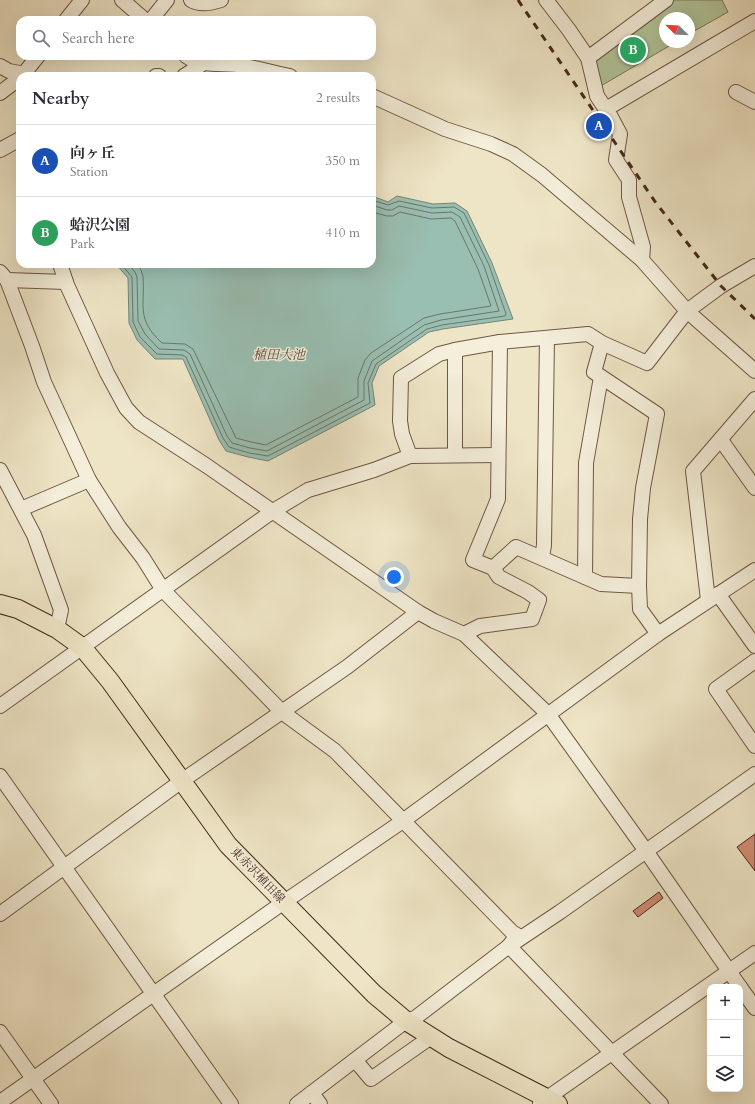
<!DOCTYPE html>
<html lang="en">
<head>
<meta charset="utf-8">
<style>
	body { margin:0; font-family:Cardo,"Noto Serif JP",serif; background:#f2f2f3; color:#2b2b33 }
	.controls { position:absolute; right:12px; bottom:12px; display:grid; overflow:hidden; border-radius:8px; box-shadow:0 4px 16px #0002 }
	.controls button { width:36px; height:36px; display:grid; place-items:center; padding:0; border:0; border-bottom:1px solid #e1e1e2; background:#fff; color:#2b2b33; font:20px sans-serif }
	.compass { position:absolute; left:659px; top:12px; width:36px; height:36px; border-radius:50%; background:#fff; box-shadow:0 4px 16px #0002; rotate:294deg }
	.you { position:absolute; left:394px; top:577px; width:14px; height:14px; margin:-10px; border:3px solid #fff; border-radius:50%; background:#1a73e8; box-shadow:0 0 0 6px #1a73e833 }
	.badge { display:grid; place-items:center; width:26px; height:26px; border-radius:50%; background:#0b8043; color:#fff; font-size:13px; font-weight:700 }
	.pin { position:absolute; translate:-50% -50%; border:2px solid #fff; box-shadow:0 1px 4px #0006 }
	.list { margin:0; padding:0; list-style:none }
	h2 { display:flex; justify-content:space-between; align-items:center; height:52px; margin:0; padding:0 16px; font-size:17px }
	h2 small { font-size:13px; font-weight:400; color:#7c7c81 }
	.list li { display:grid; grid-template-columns:26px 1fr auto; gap:12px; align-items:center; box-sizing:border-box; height:72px; padding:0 16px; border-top:1px solid #e1e1e2 }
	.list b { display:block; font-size:15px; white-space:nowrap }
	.list p { margin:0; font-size:13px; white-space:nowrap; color:#7c7c81 }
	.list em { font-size:13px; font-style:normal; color:#7c7c81 }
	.icon { flex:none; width:22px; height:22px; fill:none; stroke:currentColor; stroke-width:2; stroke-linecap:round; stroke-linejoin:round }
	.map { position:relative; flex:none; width:755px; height:1104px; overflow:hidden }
	.search { position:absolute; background:#fff; box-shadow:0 4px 16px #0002; left:16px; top:16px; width:360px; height:44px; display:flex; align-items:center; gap:10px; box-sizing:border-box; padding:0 14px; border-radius:12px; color:#7c7c81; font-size:15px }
	.panel { position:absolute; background:#fff; box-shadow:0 4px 16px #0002; left:16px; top:72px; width:360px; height:196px; border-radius:12px }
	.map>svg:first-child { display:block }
	.green { fill:#b2c69a; stroke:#7c775a }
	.water { fill:#99bfb2; stroke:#778375 }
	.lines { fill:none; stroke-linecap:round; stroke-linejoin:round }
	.shore { stroke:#6f7466; stroke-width:1 }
	.building { fill:#d28c75; stroke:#452819 }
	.minor-casing { stroke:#6f5744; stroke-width:16 }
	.major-casing { stroke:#452819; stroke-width:20 }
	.minor { stroke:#f4eeda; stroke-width:14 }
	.major { stroke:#eee5c6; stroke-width:18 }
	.rail { stroke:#452819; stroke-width:3; stroke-dasharray:7 7; stroke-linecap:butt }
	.labels { text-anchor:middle; stroke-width:3; stroke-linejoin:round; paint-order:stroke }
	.street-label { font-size:12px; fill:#452819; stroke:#f4eeda }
	.water-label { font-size:13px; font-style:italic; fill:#5a4e3f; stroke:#f4eeda }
</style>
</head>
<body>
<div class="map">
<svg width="755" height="1104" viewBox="0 0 755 1104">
	<rect width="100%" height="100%" fill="#eee5c6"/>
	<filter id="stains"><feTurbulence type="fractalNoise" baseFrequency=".005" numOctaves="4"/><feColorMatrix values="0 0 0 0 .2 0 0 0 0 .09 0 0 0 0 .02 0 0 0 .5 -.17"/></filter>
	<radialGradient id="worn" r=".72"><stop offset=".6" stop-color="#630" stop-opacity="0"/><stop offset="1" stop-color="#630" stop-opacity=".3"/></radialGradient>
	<polygon class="green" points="673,0 722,0 728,12 689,34 689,18 665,18 665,42 676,42 599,87 592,59"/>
	<polygon class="water" points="372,196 388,202 397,196 433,204 455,203 467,211 492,263 513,319 443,329 429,332 379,366 372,383 375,405 268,461 248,457 226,451 219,440 183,359 155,359 137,340 129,323 128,278 116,264 372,264"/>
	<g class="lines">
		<g class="shore">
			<polyline points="121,264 132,277 133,322 140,337 157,354 182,355 186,357 223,438 229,447 249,453 268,456 370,403 368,383 376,364 427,329 442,325 505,316 506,314 489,265 464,213 454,207 432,208 399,201 388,205 372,200"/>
			<polyline points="128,264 135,272 137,277 138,321 145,334 159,349 184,350 190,354 227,436 232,443 250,448 267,451 364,400 364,381 372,361 424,325 441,320 499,311 484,266 460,217 452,212 432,213 399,206 392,210 387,210 372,205"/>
			<path d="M136 264 141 270 143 276C145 307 136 319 162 343L185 344 193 349 236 438 251 442 266 445 358 397V378L365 360 371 353 424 318 440 314 491 306 478 269 455 221 451 218 431 219 400 212 393 216H387L372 212"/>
		</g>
	</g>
	<g class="building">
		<polygon points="755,834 755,871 737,847"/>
		<polygon points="659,892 663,898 638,917 633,911"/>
	</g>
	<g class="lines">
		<defs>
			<g id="minor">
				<polyline points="122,0 145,20"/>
				<path d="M191 0C199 5 212 3 221 0"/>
				<polyline points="546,0 569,30 588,58 597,96 611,117 620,134 616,160 629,180 629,197 643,247 642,260"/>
				<polyline points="66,20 82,0"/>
				<polyline points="151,20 167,0"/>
				<path d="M186 56C203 68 225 62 244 66 260 69 275 73 290 76"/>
				<polyline points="588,58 666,0"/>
				<polyline points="0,66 9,71 25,74 27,76"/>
				<polyline points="22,76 38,56"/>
				<polyline points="156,76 159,76"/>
				<polyline points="184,76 204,63"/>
				<polyline points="736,92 755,102"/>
				<polyline points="0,93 20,78"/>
				<polyline points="372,96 445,129 491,144 513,154 542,175 642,260 687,311 755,371"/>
				<polyline points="606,109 755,21"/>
				<polyline points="0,150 20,139"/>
				<polyline points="60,264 67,285 107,373 126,408 139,422 207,466 418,612 434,621 464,634 548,714 646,851 740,987"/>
				<polyline points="0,272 7,280 32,346 44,382 89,480 119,527 143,558 163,590 282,712 335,751 512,932 517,935 509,946"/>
				<polyline points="7,280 66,282"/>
				<polyline points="602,343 594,372 657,414 643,488 640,519 639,586 640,609 658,634"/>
				<polyline points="721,440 755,488"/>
				<polyline points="455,455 455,350"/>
				<polyline points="410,456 402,434 400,421 401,378 439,354 455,350 500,342 588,334 602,343 647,363 687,311 721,286 755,266"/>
				<polyline points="0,470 34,535 61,610 57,629"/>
				<polyline points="21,509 89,480"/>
				<polyline points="542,557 544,545 547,338"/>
				<polyline points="493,568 516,547 601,584 639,586"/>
				<polyline points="585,577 586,463 601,377"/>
				<polyline points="718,594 755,646"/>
				<polyline points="708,600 693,471 755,399"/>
				<polyline points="464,634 480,626 532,619 539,600 528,592 499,577 493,568 473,560 498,499 500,342"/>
				<polyline points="755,661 716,689 755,746"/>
				<polyline points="0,706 273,511 308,490 374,470 410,456 498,455"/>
				<polyline points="0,776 231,1104"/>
				<polyline points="0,914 183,780 347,667 418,612"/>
				<polyline points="509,946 661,1104"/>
				<polyline points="740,987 755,1008"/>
				<polyline points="0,1032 51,1104"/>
				<polyline points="355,1060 371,1079 431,1037"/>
				<polyline points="312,1093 320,1104"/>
				<polyline points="0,1102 284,902 400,823 658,634 755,570"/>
				<polyline points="540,1103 755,953"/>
				<polyline points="297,1104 406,1021 415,1018 509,946 560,912 755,774"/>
			</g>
			<polyline id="major" points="0,604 18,609 57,629 82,647 110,681 228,845 374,994 406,1021 449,1048 558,1104"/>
		</defs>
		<use href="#minor" class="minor-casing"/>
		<use href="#major" class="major-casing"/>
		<use href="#minor" class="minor"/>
		<use href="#major" class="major"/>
		<polyline class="rail" points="518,0 656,203 721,286 755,319"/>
	</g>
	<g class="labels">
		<g class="street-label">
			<text transform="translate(258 875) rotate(46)" y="4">東赤沢植田線</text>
		</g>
		<g class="water-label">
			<text x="279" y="359">植田大池</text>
		</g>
	</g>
	<rect width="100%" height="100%" filter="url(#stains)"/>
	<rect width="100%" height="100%" fill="url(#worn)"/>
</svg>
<div class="controls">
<button>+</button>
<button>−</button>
<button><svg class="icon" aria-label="layers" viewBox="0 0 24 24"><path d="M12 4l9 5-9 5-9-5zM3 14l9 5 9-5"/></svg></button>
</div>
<svg class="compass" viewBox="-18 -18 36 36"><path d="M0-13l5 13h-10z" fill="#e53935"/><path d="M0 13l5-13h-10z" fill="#7c7c81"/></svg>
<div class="you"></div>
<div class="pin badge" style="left:599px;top:126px;background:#1a4fb4">A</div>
<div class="pin badge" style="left:633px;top:50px;background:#2e9e5b">B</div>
<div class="search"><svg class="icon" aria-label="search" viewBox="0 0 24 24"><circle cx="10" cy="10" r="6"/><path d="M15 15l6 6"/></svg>Search here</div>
<section class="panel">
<h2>Nearby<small>2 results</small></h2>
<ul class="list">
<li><span class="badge" style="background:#1a4fb4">A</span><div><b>向ヶ丘</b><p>Station</p></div><em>350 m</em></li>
<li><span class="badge" style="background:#2e9e5b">B</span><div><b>蛤沢公園</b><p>Park</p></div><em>410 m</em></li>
</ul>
</section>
</div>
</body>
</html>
